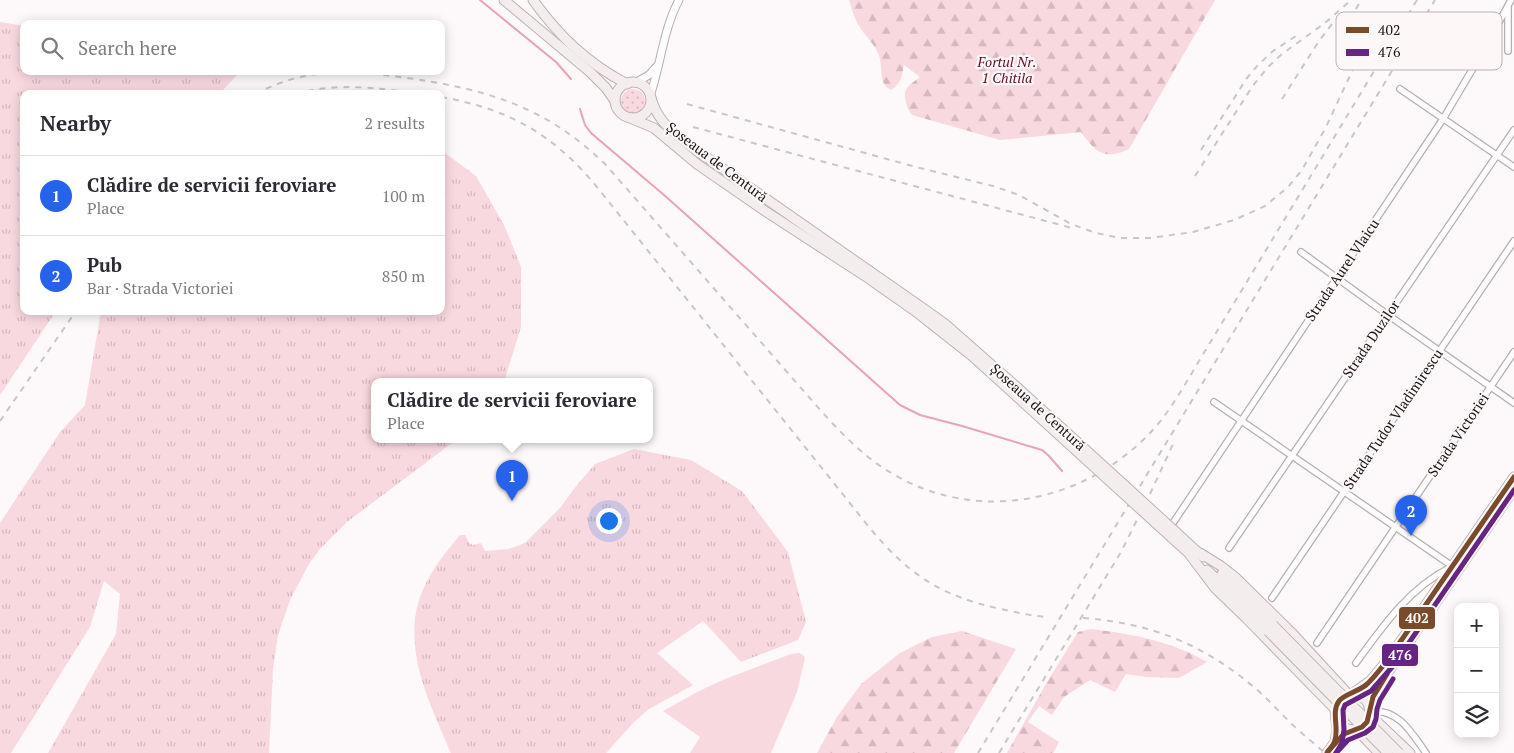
<!DOCTYPE html>
<html lang="en">
<head>
<meta charset="utf-8">
<style>
	body { margin:0; font-family:"PT Serif",serif; background:#f2f2f3; color:#2b2b33 }
	.controls { position:absolute; right:15px; bottom:15px; display:grid; overflow:hidden; border-radius:10px; box-shadow:0 2px 12px #0003 }
	.controls button { width:45px; height:45px; display:grid; place-items:center; padding:0; border:0; border-bottom:1px solid #e1e1e2; background:#fff; color:#2b2b33; font:25px sans-serif }
	.you { position:absolute; left:608px; top:520px; width:18px; height:18px; margin:-12px; border:4px solid #fff; border-radius:50%; background:#1a73e8; box-shadow:0 0 0 8px #1a73e833 }
	.badge { display:grid; place-items:center; width:32px; height:32px; border-radius:50%; background:#2563eb; color:#fff; font-size:16px; font-weight:700 }
	.pin { position:absolute; translate:-50% -41px; filter:drop-shadow(0 1px 2px #0008) }
	.pin::after { content:''; position:absolute; top:26px; width:18px; height:15px; background:inherit; clip-path:polygon(0 0,100% 0,50% 100%) }
	.popup { position:absolute; left:371px; top:378px; width:282px; height:65px; box-sizing:border-box; display:grid; place-content:center; border-radius:10px; background:#fff; filter:drop-shadow(0 1px 4px #0005); font-size:16px; white-space:nowrap; color:#7c7c81 }
	.popup b { font-size:19px; color:#2b2b33 }
	.popup::after { content:''; position:absolute; left:50%; top:100%; margin-left:-10px; border:10px solid transparent; border-top-color:#fff }
	.list { margin:0; padding:0; list-style:none }
	h2 { display:flex; justify-content:space-between; align-items:center; height:65px; margin:0; padding:0 20px; font-size:21px }
	h2 small { font-size:16px; font-weight:400; color:#7c7c81 }
	.list li { display:grid; grid-template-columns:32px 1fr auto; gap:15px; align-items:center; box-sizing:border-box; height:80px; padding:0 20px; border-top:1px solid #e1e1e2 }
	.list b { display:block; font-size:19px; white-space:nowrap }
	.list p { margin:0; font-size:16px; white-space:nowrap; color:#7c7c81 }
	.list em { font-size:16px; font-style:normal; color:#7c7c81 }
	.icon { flex:none; width:28px; height:28px; fill:none; stroke:currentColor; stroke-width:2; stroke-linecap:round; stroke-linejoin:round }
	.map { position:relative; flex:none; width:1514px; height:753px; overflow:hidden }
	.search { position:absolute; background:#fff; box-shadow:0 2px 12px #0003; left:20px; top:20px; width:425px; height:55px; display:flex; align-items:center; gap:12px; box-sizing:border-box; padding:0 18px; border-radius:10px; color:#7c7c81; font-size:19px }
	.panel { position:absolute; background:#fff; box-shadow:0 2px 12px #0003; left:20px; top:90px; width:425px; height:225px; border-radius:10px }
	.map>svg:first-child { display:block }
	.grass { fill:url(#grass-tufts) }
	.forest { fill:url(#forest-firs) }
	.park { fill:#f9d9e0 }
	.garden { fill:url(#garden-dots) }
	.lines { fill:none; stroke-linecap:round; stroke-linejoin:round }
	.stream { stroke:#e9a3b4; stroke-width:2 }
	.minor-casing { stroke:#b4afb0; stroke-width:8 }
	.tertiary-casing { stroke:#b4afb0; stroke-width:9 }
	.primary-casing { stroke:#bdb1b4; stroke-width:11 }
	.minor { stroke:#fffefe; stroke-width:5.5 }
	.tertiary { stroke:#fffefe; stroke-width:7 }
	.primary { stroke:#f3edee; stroke-width:9 }
	.rail { stroke:#c8c7c7; stroke-width:2; stroke-dasharray:6 6; stroke-linecap:butt }
	.primary-bridge-casing { stroke:#bdb1b4; stroke-width:11; stroke-linecap:butt }
	.primary-bridge { stroke:#f3edee; stroke-width:9 }
	.bus-1-casing { stroke:#fef7f8; stroke-width:9 }
	.bus-2-casing { stroke:#fef7f8; stroke-width:9 }
	.bus-1 { stroke:#7a4b2a; stroke-width:5 }
	.bus-2 { stroke:#662483; stroke-width:5 }
	.labels { text-anchor:middle; stroke-width:4.5; stroke-linejoin:round; paint-order:stroke }
	.park-label { font-size:14px; font-style:italic; fill:#650c2d; stroke:#fef7f8 }
	.street-label { font-size:14px; fill:#1a1415; stroke:#fef7f8 }
	.key { fill:#fef7f8; stroke:#bab3b4; stroke-width:1 }
	.key-label { font-size:14px; fill:#1a1415 }
	.line-badge { stroke:#fef7f8; stroke-width:2 }
	.badge-label { font-size:14px; text-anchor:middle; font-weight:bold; fill:#fff }
</style>
</head>
<body>
<div class="map">
<svg width="1514" height="753" viewBox="0 0 1514 753">
	<defs>
		<pattern id="grass-tufts" width="24" height="20" patternUnits="userSpaceOnUse" patternTransform="scale(1.25)"><rect width="24" height="20" fill="#f9d9e0"/><path d="M3 7l-1-3M5 7V3M7 7l1-3M15 17l-1-3M17 17v-4M19 17l1-3" fill="none" stroke="#d5b9bf"/></pattern>
		<pattern id="forest-firs" width="22" height="20" patternUnits="userSpaceOnUse" patternTransform="scale(1.25)"><rect width="22" height="20" fill="#f9d9e0"/><path d="M5 1l3.5 6h-7zM16 11l3.5 6h-7z" fill="#d5b9bf"/></pattern>
		<pattern id="garden-dots" width="8" height="8" patternUnits="userSpaceOnUse" patternTransform="scale(1.25)"><rect width="8" height="8" fill="#f9d9e0"/><path d="M2 2h.1M6 6h.1" fill="none" stroke="#d5b9bf" stroke-width="1.8" stroke-linecap="round"/></pattern>
	</defs>
	<rect width="100%" height="100%" fill="#fdf8f9"/>
	<g class="grass">
		<polygon points="0,22 24,26 24,71 241,71 219,94 24,94 24,311 56,311 0,395"/>
		<polygon points="441,150 476,176 504,225 521,267 521,327 504,382 374,382 374,440 456,440 347,522 320,549 309,564 290,600 278,635 273,669 269,753 48,753 116,634 120,594 104,581 90,627 11,753 0,753 0,523 60,432 85,405 101,311 441,311"/>
		<path d="M634 449 691 460 742 491 788 552 806 622 798 640 741 662 703 621 657 653 693 685 649 709 635 721 606 753H451C430 704 400 646 422 592 430 571 446 552 460 535H465L469 543 473 545 481 543 485 551 509 549 520 545 526 542 561 507 573 490 595 464Z"/>
	</g>
	<g class="forest">
		<path d="M849 0H1215L1129 149C1105 161 1095 152 1081 132L1000 140 912 115C907 109 902 95 907 88 911 83 916 80 920 77L904 65C902 76 901 84 891 90 878 84 883 67 879 55 875 45 867 38 861 29 855 21 852 9 849 0Z"/>
		<path d="M1091 629C1132 634 1171 641 1207 662L1179 678 1146 677 1126 674 1115 692 1090 680 1064 697 1052 715 1039 706 1028 722 1059 742 1053 753H1007L1047 682 1078 632Z"/>
		<polygon points="962,631 1016,649 954,753 817,753 837,717 861,684 900,653 932,637"/>
	</g>
	<polygon class="park" points="799,653 803,655 805,658 797,692 771,753 690,753 700,737 663,711 697,692 725,679 791,654"/>
	<circle class="garden" cx="633" cy="101" r="12"/>
	<g class="lines">
		<g class="stream">
			<polyline points="480,0 556,62 571,79"/>
			<polyline points="580,109 585,125 591,133 664,195 900,405 920,415 962,426 1042,450 1049,456 1062,471"/>
		</g>
		<defs>
			<g id="minor">
				<polyline points="1508,51 1508,8"/>
				<polyline points="1400,89 1514,167"/>
				<polyline points="1301,252 1388,315 1514,403"/>
				<polyline points="1214,402 1455,568"/>
				<polyline points="1169,529 1443,119 1485,48 1511,0"/>
				<polyline points="1229,548 1514,130"/>
				<polyline points="1272,598 1514,241"/>
				<polyline points="1317,643 1514,352"/>
				<path d="M1356 663C1382 627 1409 588 1451 567"/>
				<path d="M1370 711C1399 709 1411 732 1426 753"/>
			</g>
			<g id="tertiary">
				<polyline points="635,83 649,75 657,66"/>
				<path d="M650 96C661 64 663 30 679 0"/>
			</g>
			<g id="primary">
				<polyline points="504,0 590,72 606,88 615,101"/>
				<path d="M533 0C559 36 587 63 627 84"/>
				<circle cx="633" cy="100" r="18"/>
				<path d="M651 98C657 120 670 129 686 143L927 311 945 324 1018 388"/>
				<polyline points="630,118 654,128 697,164 765,211 868,278 915,311 972,356 1014,394"/>
				<polyline points="1177,533 1203,557"/>
				<polyline points="1172,538 1194,558"/>
				<polyline points="1200,553 1221,566 1235,577 1292,633 1349,695"/>
				<polyline points="1190,555 1215,588 1246,618 1335,709"/>
				<polyline points="1207,570 1227,588 1268,631"/>
				<polyline points="1222,574 1273,625"/>
				<polyline points="1352,694 1370,681 1387,661 1514,477"/>
				<polyline points="1369,707 1380,684 1514,489"/>
				<polyline points="1370,715 1410,753"/>
				<path d="M1336 719C1361 753 1389 696 1351 695"/>
				<polyline points="1356,729 1379,753"/>
				<polyline points="1335,742 1337,730 1335,709 1337,705"/>
				<polyline points="1327,753 1335,742 1351,730"/>
			</g>
		</defs>
		<use href="#minor" class="minor-casing"/>
		<use href="#tertiary" class="tertiary-casing"/>
		<use href="#primary" class="primary-casing"/>
		<use href="#minor" class="minor"/>
		<use href="#tertiary" class="tertiary"/>
		<use href="#primary" class="primary"/>
		<g class="rail">
			<polyline points="1339,54 1351,18 1361,0"/>
			<path d="M255 94C306 68 345 70 400 77 482 88 545 105 606 165L822 412C843 435 865 458 893 474 978 524 1083 503 1150 433 1170 412 1184 386 1199 361L1417 0"/>
			<path d="M296 94C338 82 379 88 420 94"/>
			<path d="M441 97C509 109 553 134 597 187L869 527C908 574 940 596 1001 609 1016 612 1031 616 1047 617"/>
			<polyline points="1282,99 1319,41 1336,19"/>
			<polyline points="687,104 916,167 993,186 1019,195 1071,224 1096,233 1120,238 1150,238 1193,232 1234,220 1265,206 1288,187 1302,170 1326,127 1362,50"/>
			<polyline points="693,127 1072,228"/>
			<polyline points="1201,150 1247,78 1258,65 1273,51 1299,34"/>
			<polyline points="1195,176 1252,87 1267,68 1282,54 1325,23 1351,0"/>
			<polyline points="0,421 76,311"/>
			<path d="M1083 618C1151 623 1203 644 1255 688 1269 700 1282 715 1296 728 1306 737 1316 745 1325 753"/>
			<polyline points="978,753 1435,0"/>
			<polyline points="999,753 1121,552 1150,494 1174,442"/>
		</g>
		<defs>
			<g id="primary-bridge">
				<polyline points="1018,388 1177,533"/>
				<polyline points="1014,394 1172,538"/>
				<polyline points="1273,625 1399,753"/>
				<polyline points="1268,631 1388,753"/>
			</g>
		</defs>
		<use href="#primary-bridge" class="primary-bridge-casing"/>
		<use href="#primary-bridge" class="primary-bridge"/>
		<defs>
			<g id="bus-1">
				<polyline points="1328,751 1344,734 1362,727 1367,722 1373,697 1387,674"/>
				<path d="M1327 753C1330 749 1334 745 1335 740 1339 727 1331 712 1339 701 1343 695 1359 691 1366 685 1374 678 1380 669 1387 661L1514 477"/>
			</g>
			<g id="bus-2">
				<polyline points="1336,753 1348,740 1365,733 1373,727 1376,719 1377,709 1380,700 1393,679"/>
				<polyline points="1336,753 1342,743 1344,730 1343,710 1345,705 1371,691 1393,666 1514,490"/>
			</g>
		</defs>
		<use href="#bus-1" class="bus-1-casing"/>
		<use href="#bus-2" class="bus-2-casing"/>
		<use href="#bus-1" class="bus-1"/>
		<use href="#bus-2" class="bus-2"/>
	</g>
	<g class="labels">
		<g class="park-label">
			<text x="1007" y="67">Fortul Nr.<tspan x="1007" dy="16">1 Chitila</tspan></text>
		</g>
		<g class="street-label">
			<text transform="translate(717 162) rotate(37)" y="5">Șoseaua de Centură</text>
			<text transform="translate(1342 270) rotate(-56)" y="5">Strada Aurel Vlaicu</text>
			<text transform="translate(1371 339) rotate(-56)" y="5">Strada Duzilor</text>
			<text transform="translate(1038 407) rotate(42)" y="5">Șoseaua de Centură</text>
			<text transform="translate(1393 419) rotate(-56)" y="5">Strada Tudor Vladimirescu</text>
			<text transform="translate(1458 435) rotate(-56)" y="5">Strada Victoriei</text>
		</g>
	</g>
	<rect x="1336" y="12" width="166" height="58" rx="8" class="key"/>
	<rect x="1346" y="27" width="23" height="6" fill="#7a4b2a"/>
	<rect x="1346" y="49" width="23" height="7" fill="#662483"/>
	<g class="key-label">
		<text x="1378" y="35">402</text>
		<text x="1378" y="57">476</text>
	</g>
	<g class="line-badge">
		<rect x="1398" y="606" width="38" height="24" rx="5" fill="#7a4b2a"/>
		<rect x="1381" y="643" width="38" height="24" rx="5" fill="#662483"/>
	</g>
	<g class="badge-label">
		<text x="1417" y="623">402</text>
		<text x="1400" y="660">476</text>
	</g>
</svg>
<div class="controls">
<button>+</button>
<button>−</button>
<button><svg class="icon" aria-label="layers" viewBox="0 0 24 24"><path d="M12 4l9 5-9 5-9-5zM3 14l9 5 9-5"/></svg></button>
</div>
<div class="you"></div>
<div class="pin badge" style="left:512px;top:501px">1</div>
<div class="popup"><b>Clădire de servicii feroviare</b>Place</div>
<div class="pin badge" style="left:1411px;top:536px">2</div>
<div class="search"><svg class="icon" aria-label="search" viewBox="0 0 24 24"><circle cx="10" cy="10" r="6"/><path d="M15 15l6 6"/></svg>Search here</div>
<section class="panel">
<h2>Nearby<small>2 results</small></h2>
<ul class="list">
<li><span class="badge">1</span><div><b>Clădire de servicii feroviare</b><p>Place</p></div><em>100 m</em></li>
<li><span class="badge">2</span><div><b>Pub</b><p>Bar · Strada Victoriei</p></div><em>850 m</em></li>
</ul>
</section>
</div>
</body>
</html>
